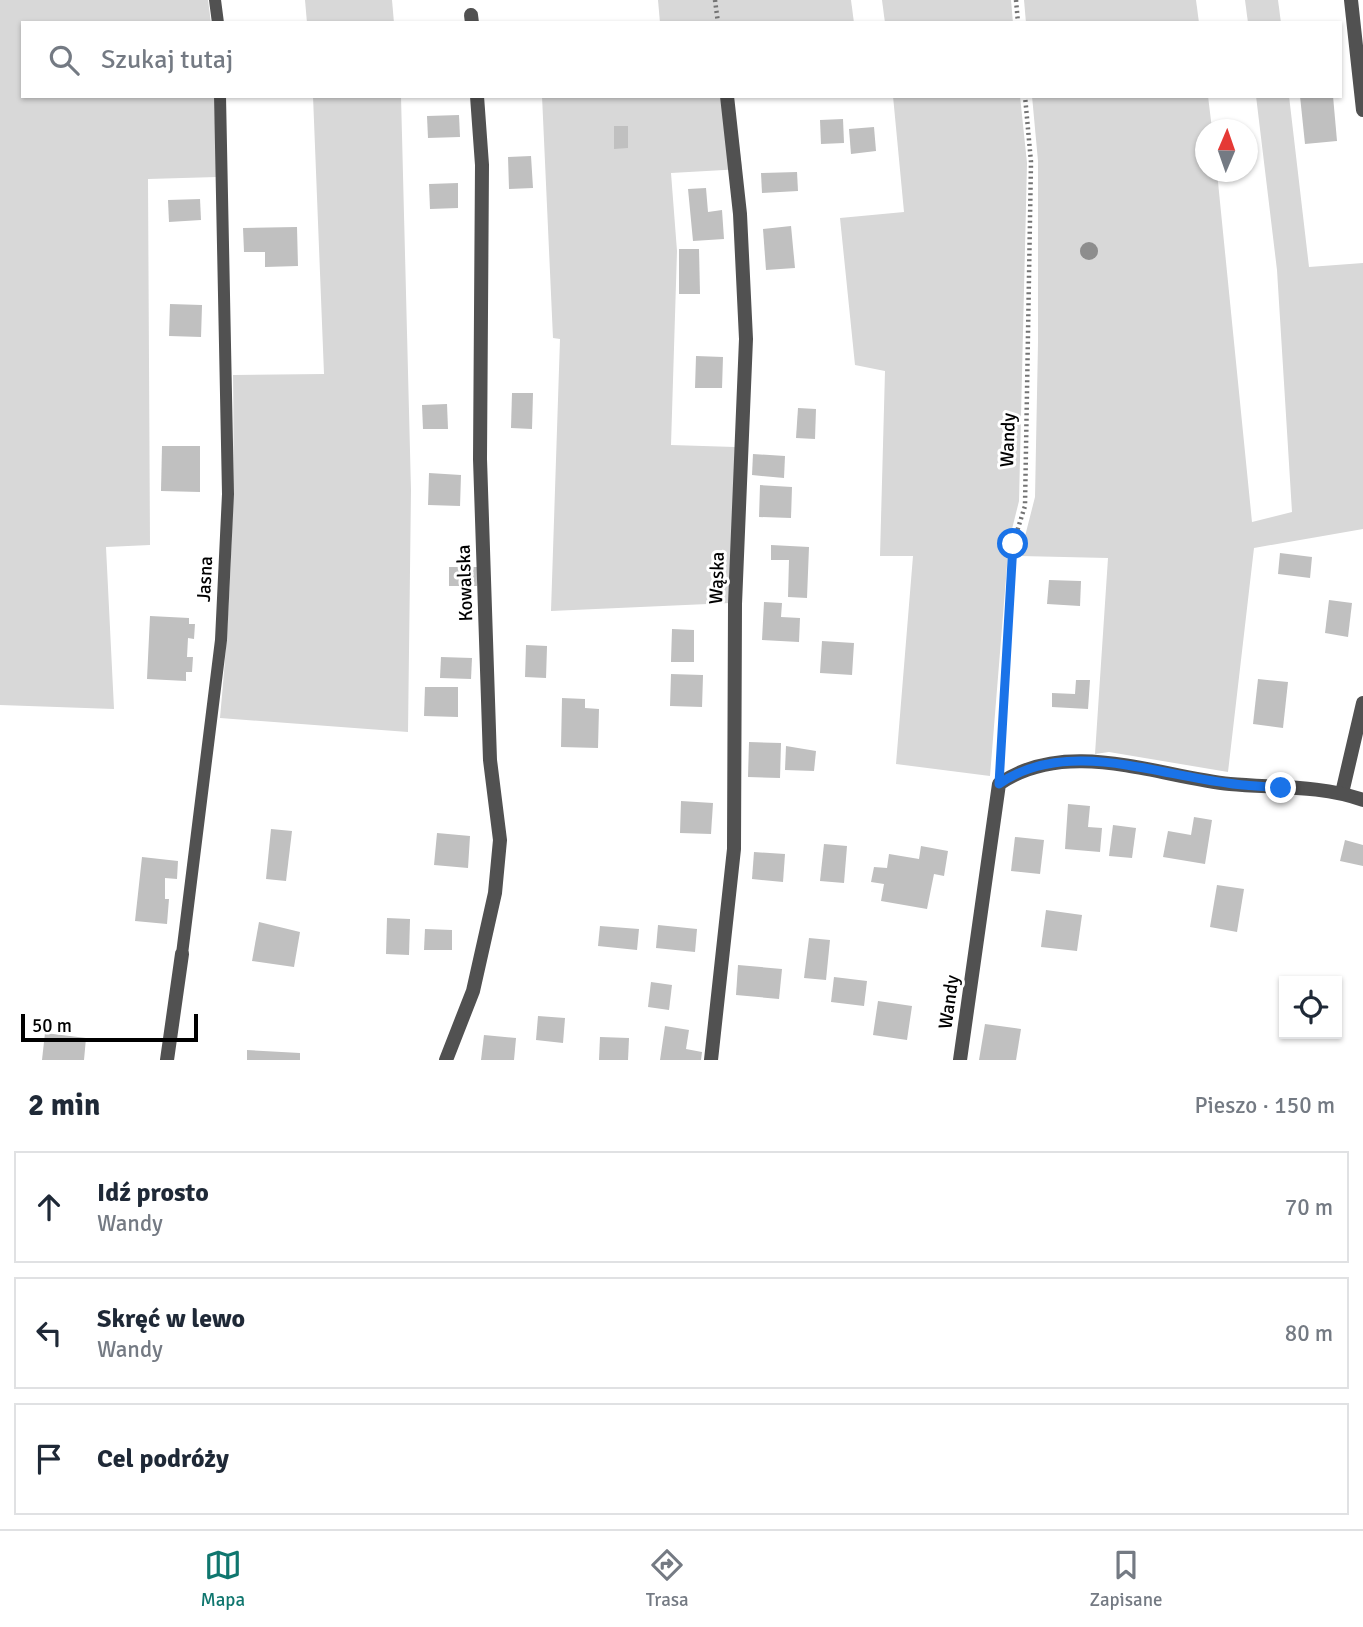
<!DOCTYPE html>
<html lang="pl">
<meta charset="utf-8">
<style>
:root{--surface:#fff;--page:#f2f2f3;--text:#1f2937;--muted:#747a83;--line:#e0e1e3;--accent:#0f766e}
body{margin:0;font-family:Signika,sans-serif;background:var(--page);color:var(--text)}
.controls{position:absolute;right:21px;bottom:21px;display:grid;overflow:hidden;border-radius:0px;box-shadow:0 2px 5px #0004}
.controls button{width:63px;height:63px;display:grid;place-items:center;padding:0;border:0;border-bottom:2px solid var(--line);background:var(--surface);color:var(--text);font:35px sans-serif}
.compass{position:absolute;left:1195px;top:119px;width:63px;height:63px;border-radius:50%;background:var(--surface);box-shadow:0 2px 5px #0004;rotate:2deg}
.scale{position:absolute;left:21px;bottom:18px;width:177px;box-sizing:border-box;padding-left:7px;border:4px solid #000;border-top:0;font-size:19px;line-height:24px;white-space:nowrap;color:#000;-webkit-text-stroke:5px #fff;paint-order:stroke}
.stop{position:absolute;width:21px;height:21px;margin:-16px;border:5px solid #1a73e8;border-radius:50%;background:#fff}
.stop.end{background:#1a73e8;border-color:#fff;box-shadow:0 2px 7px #0008}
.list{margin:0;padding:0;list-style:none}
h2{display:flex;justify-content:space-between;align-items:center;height:91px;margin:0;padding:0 28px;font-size:30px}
h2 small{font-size:23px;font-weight:400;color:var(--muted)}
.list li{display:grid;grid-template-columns:46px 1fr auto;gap:21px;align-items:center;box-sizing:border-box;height:112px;margin:0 14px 14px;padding:0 14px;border:2px solid var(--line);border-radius:0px}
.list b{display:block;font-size:26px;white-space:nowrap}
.list p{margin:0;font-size:23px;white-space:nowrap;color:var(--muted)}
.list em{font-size:23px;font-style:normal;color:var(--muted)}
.icon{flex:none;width:38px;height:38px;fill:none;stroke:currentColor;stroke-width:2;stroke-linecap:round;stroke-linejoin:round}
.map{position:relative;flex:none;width:1363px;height:1060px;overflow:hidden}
.search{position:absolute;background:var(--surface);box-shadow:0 2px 5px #0004;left:21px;right:21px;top:21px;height:77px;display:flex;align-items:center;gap:18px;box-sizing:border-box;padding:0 24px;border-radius:0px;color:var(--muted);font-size:26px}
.sheet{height:469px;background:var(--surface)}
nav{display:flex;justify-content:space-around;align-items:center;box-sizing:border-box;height:98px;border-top:2px solid var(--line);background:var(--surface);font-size:19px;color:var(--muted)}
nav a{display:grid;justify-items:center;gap:4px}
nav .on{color:var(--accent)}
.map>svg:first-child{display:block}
</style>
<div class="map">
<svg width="1363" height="1060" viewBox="0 0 1363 1060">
<rect width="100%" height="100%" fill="#fff"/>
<g fill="#d8d8d8">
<path d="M0,0H208L211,23H23V96H214L217,177L148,179L150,545L106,547L114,709L0,705Z"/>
<path d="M305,0H392L394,23H307Z"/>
<path d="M658,0H851L854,23H660Z"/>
<path d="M882,0H1011L1013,23H885Z"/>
<path d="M1024,0H1196L1199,23H1026Z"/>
<path d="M1245,0H1278L1281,23H1248Z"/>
<path d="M313,96H401L411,490L408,732L220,718C231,603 235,490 233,375L324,374Z"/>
<path d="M542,96H733L742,169L671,173L677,251L671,445L735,447L730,603L551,611L560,339L553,338Z"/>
<path d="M893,96H1020L1027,163L1019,501L1009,541L990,776L896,764L913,556H880L885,371L855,365L840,218L904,212Z"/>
<path d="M1032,96H1208L1212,129L1206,130V172H1217L1252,522L1292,512L1277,270L1256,96H1289L1309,267L1363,263V529L1254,548L1228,772L1109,752L1095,754L1108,558L1020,556L1035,497L1038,342V161Z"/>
</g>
<g fill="#c0c0c0">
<path d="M1300,96H1333L1337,141L1305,144Z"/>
<path d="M459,115L460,137L428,138L427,116Z"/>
<path d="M843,119L844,143L821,144L820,120Z"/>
<path d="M614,126H628V148L614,149Z"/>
<path d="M874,127L876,151L851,154L849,129Z"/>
<path d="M531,156L533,188L509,189L508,157Z"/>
<path d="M797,172L798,191L762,193L761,173Z"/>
<path d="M458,183V208L430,209L429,184Z"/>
<path d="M706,188L708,212L722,210L724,239L693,241L688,189Z"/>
<path d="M200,199L201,220L169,222L168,200Z"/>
<path d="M791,226L795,268L766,270L763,229Z"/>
<path d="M297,227L298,266L265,267V252H244L243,228Z"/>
<path d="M679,249H699L700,294H679Z"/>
<path d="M170,304L202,305L201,337L169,336Z"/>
<path d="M696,356L723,357L722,388H695Z"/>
<path d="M512,393H533L532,429L511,428Z"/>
<path d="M447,404L448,429H423L422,405Z"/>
<path d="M798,408L816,409L815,439L796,438Z"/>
<path d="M162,446H200V492L161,491Z"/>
<path d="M753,454L785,456L784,478L752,475Z"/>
<path d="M429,473L461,475L460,506L428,505Z"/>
<path d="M760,485L792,487L791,518L759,517Z"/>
<path d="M771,545L809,547L807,598L788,597L789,560H771Z"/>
<path d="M1280,553L1312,557L1310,578L1278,574Z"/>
<rect x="449" y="567" width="28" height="19"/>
<path d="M1049,580L1081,581L1080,606L1047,604Z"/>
<path d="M1329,600L1352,603L1348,637L1325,633Z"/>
<path d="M764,602L782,603L781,617L800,618L799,642L762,640Z"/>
<path d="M150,616L189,618V624H195L194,639L188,638L187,657H193L192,672H186V681L147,679Z"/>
<path d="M672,629L694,630V662H671Z"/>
<path d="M822,641L854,643L852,675L820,673Z"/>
<path d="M526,645L547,646L546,678L525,677Z"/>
<path d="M441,657L472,658L471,679L440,678Z"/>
<path d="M671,674L703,675L702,707L670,706Z"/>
<path d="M1258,679L1288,682L1283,728L1253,724Z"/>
<path d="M1076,680H1090L1088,709L1052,707V693L1075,694Z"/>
<path d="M425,687H458V717L424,716Z"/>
<path d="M562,698L585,699V708L599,709L598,748L561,747Z"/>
<path d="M749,742L781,743L780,778L748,777Z"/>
<path d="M786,746L816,751L814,771L785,770Z"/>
<path d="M681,801L713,803L711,834L680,833Z"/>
<path d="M1068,804L1090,806L1088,827L1102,828L1100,852L1065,849Z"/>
<path d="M1194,817L1212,820L1205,864L1163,857L1168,831L1191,835Z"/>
<path d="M1113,825L1136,828L1132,858L1109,856Z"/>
<path d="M271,829L292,831L286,881L266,879Z"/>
<path d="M437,833L470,836L468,868L434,865Z"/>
<path d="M1015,837L1044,840L1040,874L1011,871Z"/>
<path d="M1345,840L1363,845V866L1340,861Z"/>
<path d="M824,844L847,846L844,883L820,881Z"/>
<path d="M921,846L948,851L944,876L934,874L927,909L881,901L884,884L871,882L874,867L887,868L889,854L919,859Z"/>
<path d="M754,852L785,854L783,882L752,879Z"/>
<path d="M142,857L178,861L177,879L165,878V899H169L167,924L135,921Z"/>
<path d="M1217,885L1244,889L1237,932L1210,927Z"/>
<path d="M1046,910L1082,915L1077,951L1041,947Z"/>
<path d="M387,918L410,919L409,955L386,954Z"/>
<path d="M259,922L300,932L294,967L252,961Z"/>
<path d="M658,925L697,929L695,952L656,948Z"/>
<path d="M600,926L639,929L637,950L598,946Z"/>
<path d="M425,929L452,930V950H424Z"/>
<path d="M809,938L830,940L826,980L804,978Z"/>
<path d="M738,965L782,969L779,999L736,995Z"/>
<path d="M834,977L867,981L864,1006L831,1002Z"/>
<path d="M651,982L672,985L669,1010L648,1007Z"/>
<path d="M878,1001L912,1006L907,1040L873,1035Z"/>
<path d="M538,1016L565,1018L563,1043L536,1040Z"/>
<path d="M985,1024L1021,1029L1016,1060H979Z"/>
<path d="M665,1026L689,1030L686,1049L702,1052L701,1060H660Z"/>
<path d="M45,1033L86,1038L84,1060H42Z"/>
<path d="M484,1035L516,1038L514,1060H481Z"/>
<path d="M600,1037L629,1038L628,1060H599Z"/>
<path d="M247,1050L300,1053V1060H247Z"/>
</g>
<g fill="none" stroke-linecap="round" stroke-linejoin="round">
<g stroke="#737373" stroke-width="4.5" stroke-dasharray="2 3.5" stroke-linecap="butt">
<path d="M715,0L718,23"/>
<path d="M1016,0L1018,23"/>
<path d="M1000,765L1013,544L1025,506L1031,162L1025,96"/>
</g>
<g stroke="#515151" stroke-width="12">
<path d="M215,0L218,23"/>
<path d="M182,954L221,640L228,494L220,96"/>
</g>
<g stroke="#515151" stroke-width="14">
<path d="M1351,0L1363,110"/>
<path d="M471,15L472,23"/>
<path d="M1342,793L1363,703"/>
<path d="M167,1060L182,954"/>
<path d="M446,1060L473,991L495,893L500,840L490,760L480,459L482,165L477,96"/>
<path d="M711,1060L734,849L735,604L746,339L740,214L727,96"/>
<path d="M960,1060L999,784C1067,737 1156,776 1230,784C1274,788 1321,785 1363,800"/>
</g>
</g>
<circle fill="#8d8d8d" cx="1089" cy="251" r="9"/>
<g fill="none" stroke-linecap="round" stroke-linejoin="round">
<path stroke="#1a73e8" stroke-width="9" d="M1013,544L999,784C1065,738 1154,774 1227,783C1245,786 1263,786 1281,788"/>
</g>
<g text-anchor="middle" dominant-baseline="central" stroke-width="6" stroke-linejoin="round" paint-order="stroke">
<g font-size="19" fill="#000" stroke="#fff">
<text transform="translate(1008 440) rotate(-88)">Wandy</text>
<text transform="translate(717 578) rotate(-88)">Wąska</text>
<text transform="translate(205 579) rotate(-87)">Jasna</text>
<text transform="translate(465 583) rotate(-92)">Kowalska</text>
<text transform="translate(949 1002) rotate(-82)">Wandy</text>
</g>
</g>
</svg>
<div class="controls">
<button><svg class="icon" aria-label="locate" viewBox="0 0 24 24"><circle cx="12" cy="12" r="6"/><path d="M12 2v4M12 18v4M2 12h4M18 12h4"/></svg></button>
</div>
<svg class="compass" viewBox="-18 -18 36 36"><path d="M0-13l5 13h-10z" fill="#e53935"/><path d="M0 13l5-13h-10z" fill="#747a83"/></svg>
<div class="scale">50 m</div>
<div class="stop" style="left:1013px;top:544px"></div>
<div class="stop end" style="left:1281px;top:788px"></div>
<div class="search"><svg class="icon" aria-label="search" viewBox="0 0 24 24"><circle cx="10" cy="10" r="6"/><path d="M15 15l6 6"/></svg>Szukaj tutaj</div>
</div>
<section class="sheet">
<h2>2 min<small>Pieszo · 150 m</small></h2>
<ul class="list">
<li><svg class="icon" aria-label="ahead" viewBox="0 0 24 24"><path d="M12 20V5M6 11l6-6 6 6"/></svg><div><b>Idź prosto</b><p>Wandy</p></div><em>70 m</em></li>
<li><svg class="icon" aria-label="left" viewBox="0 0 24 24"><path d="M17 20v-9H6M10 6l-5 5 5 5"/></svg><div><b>Skręć w lewo</b><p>Wandy</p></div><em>80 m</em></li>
<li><svg class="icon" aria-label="arrive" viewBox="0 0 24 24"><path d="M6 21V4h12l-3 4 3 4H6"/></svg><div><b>Cel podróży</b></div></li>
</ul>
</section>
<nav>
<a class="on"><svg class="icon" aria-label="map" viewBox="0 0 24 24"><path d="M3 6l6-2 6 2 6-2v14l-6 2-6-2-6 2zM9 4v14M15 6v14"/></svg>Mapa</a>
<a><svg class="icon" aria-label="directions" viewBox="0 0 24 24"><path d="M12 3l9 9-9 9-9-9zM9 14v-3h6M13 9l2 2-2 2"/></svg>Trasa</a>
<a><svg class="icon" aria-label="saved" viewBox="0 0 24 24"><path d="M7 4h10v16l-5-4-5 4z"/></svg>Zapisane</a>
</nav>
